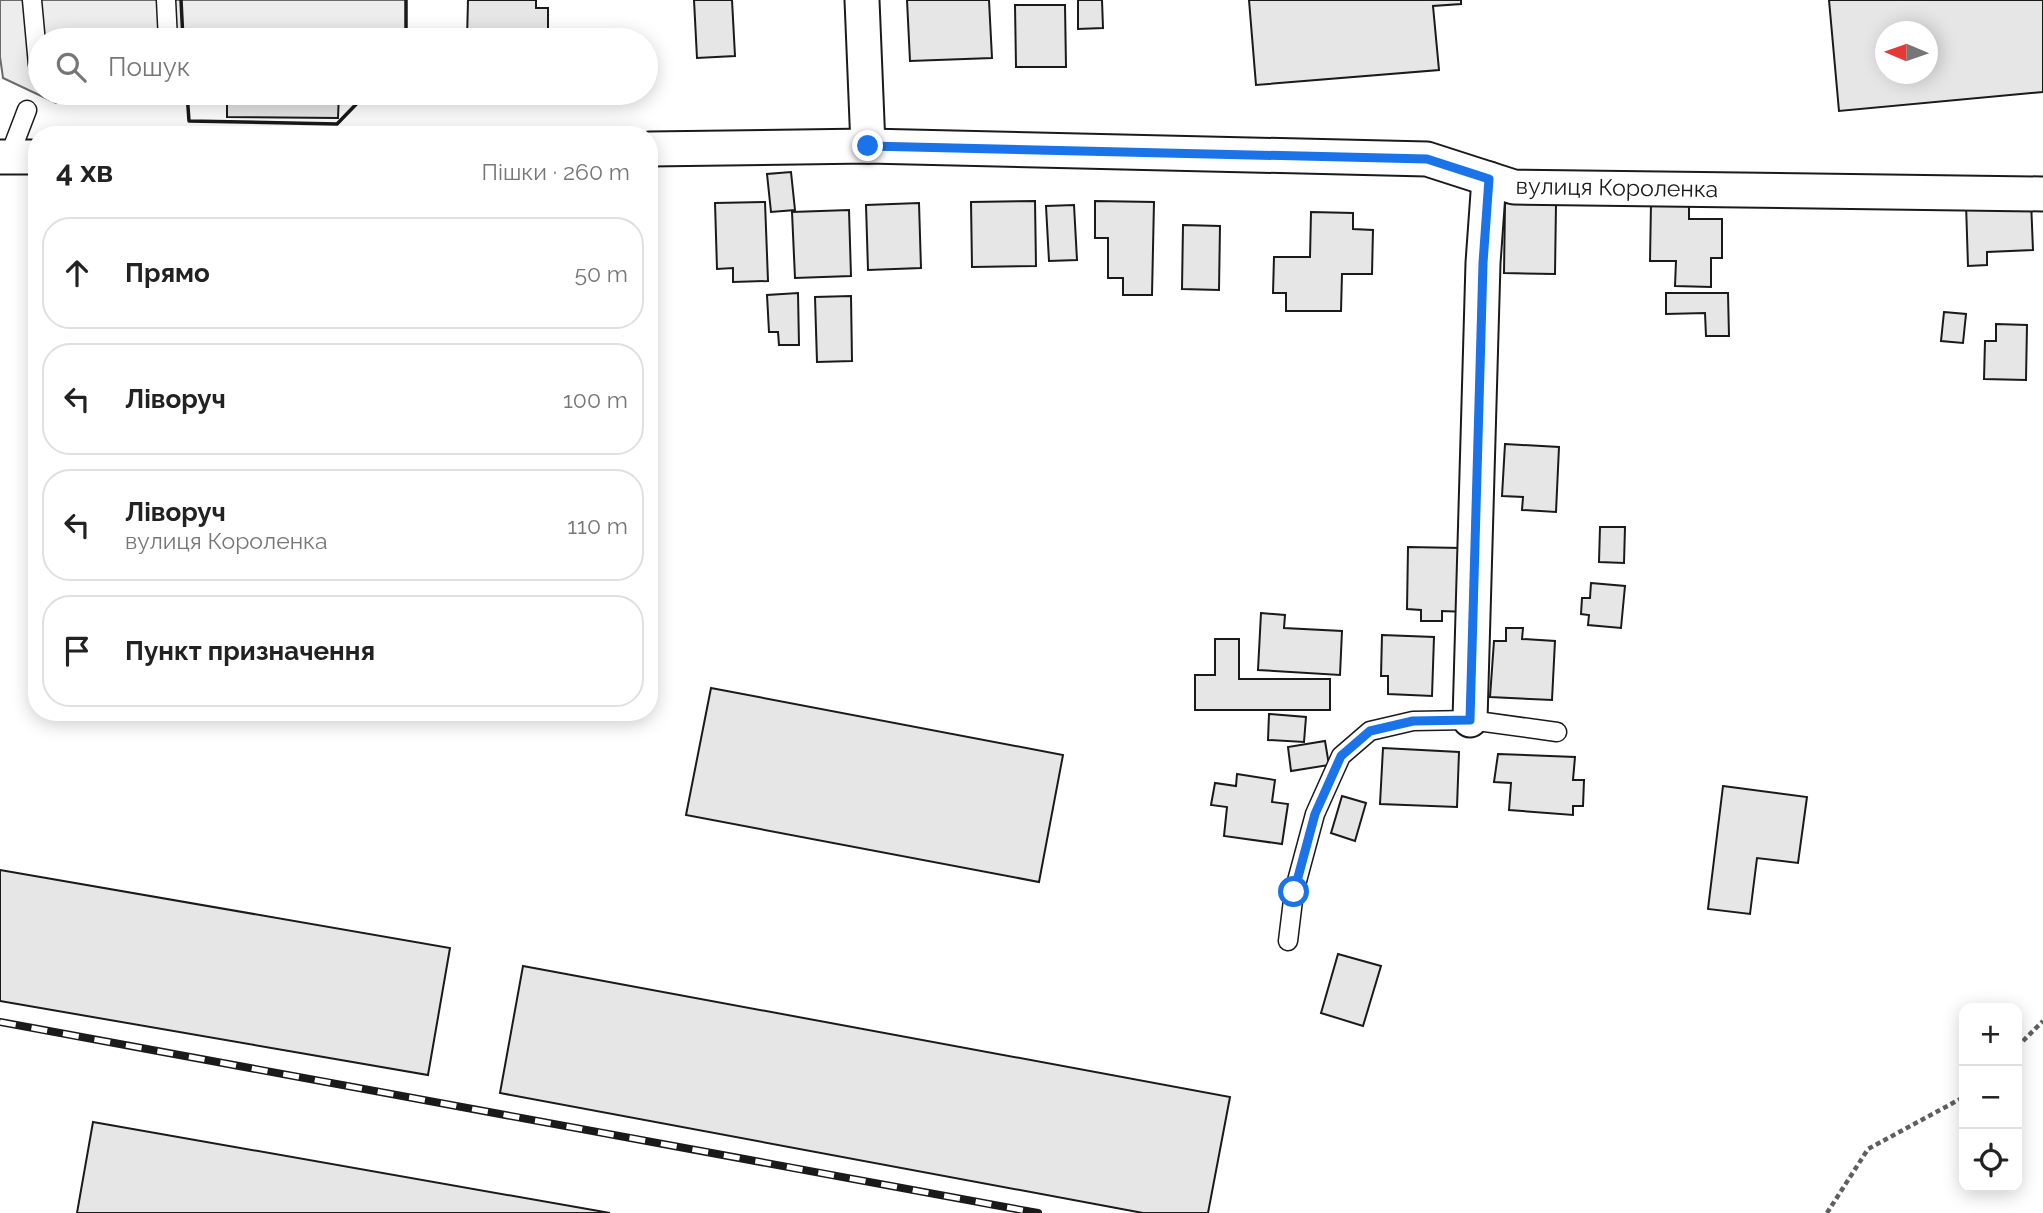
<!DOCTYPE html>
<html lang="uk">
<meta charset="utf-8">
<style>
:root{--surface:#fff;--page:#f6f6f6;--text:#222;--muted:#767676;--line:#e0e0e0}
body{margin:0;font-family:Raleway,sans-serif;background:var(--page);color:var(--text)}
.controls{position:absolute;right:21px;bottom:21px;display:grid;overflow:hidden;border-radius:14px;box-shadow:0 4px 18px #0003}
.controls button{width:63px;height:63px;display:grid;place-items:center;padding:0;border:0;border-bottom:2px solid var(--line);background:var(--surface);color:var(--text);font:35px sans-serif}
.compass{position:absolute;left:1875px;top:21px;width:63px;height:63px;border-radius:50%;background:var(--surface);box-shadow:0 4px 18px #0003;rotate:272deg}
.stop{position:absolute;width:21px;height:21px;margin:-16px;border:5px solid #1a73e8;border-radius:50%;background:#fff}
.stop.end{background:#1a73e8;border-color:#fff;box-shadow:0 2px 7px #0008}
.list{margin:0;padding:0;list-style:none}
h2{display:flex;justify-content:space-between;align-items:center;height:91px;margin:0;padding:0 28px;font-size:30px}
h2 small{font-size:23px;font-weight:400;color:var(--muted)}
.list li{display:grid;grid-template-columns:46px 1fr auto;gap:21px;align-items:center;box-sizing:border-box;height:112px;margin:0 14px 14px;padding:0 14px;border:2px solid var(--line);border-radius:28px}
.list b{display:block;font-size:26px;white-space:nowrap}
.list p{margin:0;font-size:23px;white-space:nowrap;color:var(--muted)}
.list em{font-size:23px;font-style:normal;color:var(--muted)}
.icon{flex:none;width:38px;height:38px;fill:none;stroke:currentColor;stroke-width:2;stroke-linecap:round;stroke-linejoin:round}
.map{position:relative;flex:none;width:2043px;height:1213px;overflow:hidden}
.search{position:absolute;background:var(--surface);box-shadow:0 4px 18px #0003;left:28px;top:28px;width:630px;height:77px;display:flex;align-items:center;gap:18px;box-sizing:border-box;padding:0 24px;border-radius:38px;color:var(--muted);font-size:26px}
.panel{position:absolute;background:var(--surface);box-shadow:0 4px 18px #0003;left:28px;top:126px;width:630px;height:595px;border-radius:28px}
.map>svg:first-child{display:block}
</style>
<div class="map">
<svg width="2043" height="1213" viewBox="0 0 2043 1213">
<rect width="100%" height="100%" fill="#fff"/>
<path fill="#ededed" stroke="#6a6a6a" stroke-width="2" d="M0,0H406V40H354L340,37L229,34L184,31V40H40V93H187L56,103L3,78L0,57Z"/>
<g fill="#e6e6e6" stroke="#1a1a1a" stroke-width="2" fill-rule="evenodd">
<path d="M468,0H536V8H548V40H467Z"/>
<path d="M694,0H732L735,56L697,58Z"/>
<path d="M907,0H989L992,58L910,61Z"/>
<path d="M1078,0H1102L1103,28L1078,29Z"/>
<path d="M1249,0H1461V4L1433,6L1439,70L1256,85Z"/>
<path d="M1829,0H2043V92L1839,111ZM1885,32H1927V74H1885Z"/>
<path d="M1015,5H1065L1066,67H1016Z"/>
<path d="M229,34L340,37V40H228Z"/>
<path d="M227,93H339L338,118L227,117Z"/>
<path d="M791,172L795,210L771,212L767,174Z"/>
<path d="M1035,201L1036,266L972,267L971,202Z"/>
<path d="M1095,201L1154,202L1152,295H1123V278H1108V238H1095Z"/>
<path d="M2031,201L2033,250L1987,252V265L1968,266L1966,204Z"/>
<path d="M765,202L768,281L733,282V268L717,269L715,203Z"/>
<path d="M919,203L921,268L868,270L866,205Z"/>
<path d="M1505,203L1556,204L1555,274L1504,273Z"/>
<path d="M1651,203L1689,204V219H1722V258H1711V287L1675,286L1676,261H1650Z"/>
<path d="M1074,205L1077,260L1049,261L1046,206Z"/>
<path d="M849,210L851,276L795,278L792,212Z"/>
<path d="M1311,212L1353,213V229L1373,230L1372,274H1342L1341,311H1286V293H1273L1274,257H1310Z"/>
<path d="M1183,225L1220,226L1219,290L1182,289Z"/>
<path d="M798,293L799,345H779L778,332H769L767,295Z"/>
<path d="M1666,293H1728L1729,336H1706L1705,313L1666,314Z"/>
<path d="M851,296L852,361L817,362L815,297Z"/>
<path d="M1944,312L1966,314L1963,343L1941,341Z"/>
<path d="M1996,324L2027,325L2026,380L1984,379L1985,341H1996Z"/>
<path d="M1505,444L1559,447L1556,512L1522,510L1523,497L1502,496Z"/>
<path d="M1600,527H1625L1624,563L1599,562Z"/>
<path d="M1408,547L1462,548L1467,612L1442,611V621H1421V610L1407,609Z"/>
<path d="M1591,583L1625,586L1621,628L1588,625L1589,615L1581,614L1582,598H1590Z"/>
<path d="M1261,613L1285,615L1284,628L1342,631L1340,675L1258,670Z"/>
<path d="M1506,628H1523L1522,639L1555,641L1552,700L1490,697L1494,641H1506Z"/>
<path d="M1382,635L1434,637L1432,696L1388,694V676H1381Z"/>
<path d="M1215,639H1239V679H1330V710H1195V675H1215Z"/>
<path d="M711,688L1063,755L1039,882L686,815Z"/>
<path d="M1269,714L1306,717L1304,742L1268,740Z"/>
<path d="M1325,741L1329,765L1291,771L1288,747Z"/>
<path d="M1383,748L1459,752L1457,807L1380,804Z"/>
<path d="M1498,754L1575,757L1573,780H1584L1583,806H1573V815L1509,810L1511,783L1494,782Z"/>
<path d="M1237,774L1275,780L1272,802L1288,804L1282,844L1224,836L1227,807L1211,805L1215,783L1236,786Z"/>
<path d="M1723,786L1807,797L1798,863L1757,858L1750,914L1708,909Z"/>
<path d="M1342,796L1366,803L1355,841L1331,833Z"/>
<path d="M0,870L450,948L428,1075L0,1001Z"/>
<path d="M1338,954L1381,966L1363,1026L1321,1013Z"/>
<path d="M523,966L1230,1097L1208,1213H1143L500,1093Z"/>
<path d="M93,1122L610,1213H77Z"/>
</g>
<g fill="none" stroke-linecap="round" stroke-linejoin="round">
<g stroke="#1a1a1a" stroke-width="21">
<g id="service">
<path d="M32,0L38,65H40"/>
<path d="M166,0L168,40"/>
<path d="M9,157L27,110"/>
<path d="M1288,941L1294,892L1315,814L1341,756L1370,731L1413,721L1470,720L1557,732"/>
</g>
</g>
<g stroke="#1a1a1a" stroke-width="37">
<g id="minor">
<path d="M862,0L868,146"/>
<path d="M649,149L868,146L1427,159L1514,187L2043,194"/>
<path d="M0,157H37"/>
<path d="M1470,720L1483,263L1489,179"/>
</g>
</g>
<g stroke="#5f5f5f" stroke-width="4.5" stroke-dasharray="5 3.5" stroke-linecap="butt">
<path d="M2017,1047L2043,1021"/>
<path d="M1827,1213L1868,1149L1964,1097"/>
</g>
<use href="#service" stroke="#fff" stroke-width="18"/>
<use href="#minor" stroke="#fff" stroke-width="33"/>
<g stroke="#1a1a1a" stroke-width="8">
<path id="rail" d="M0,1022L1038,1213"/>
</g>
<use href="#rail" stroke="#fff" stroke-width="5" stroke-dasharray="16" stroke-linecap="butt"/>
<g stroke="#1a1a1a" stroke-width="3.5">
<path d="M181,0L183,40"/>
<path d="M406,40V0"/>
<path d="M187,93L189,121L337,124L367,93"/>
</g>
</g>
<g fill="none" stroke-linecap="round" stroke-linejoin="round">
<path stroke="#1a73e8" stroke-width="9" d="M868,146L1427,159L1489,179L1483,263L1470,720L1413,721L1370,731L1341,756L1315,814L1294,892"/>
</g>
<g text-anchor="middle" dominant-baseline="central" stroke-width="5" stroke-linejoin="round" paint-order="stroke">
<g font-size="23" fill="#1a1a1a" stroke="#fff">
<text transform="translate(1617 187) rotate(1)">вулиця Короленка</text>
</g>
</g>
</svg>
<div class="controls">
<button>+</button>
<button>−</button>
<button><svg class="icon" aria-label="locate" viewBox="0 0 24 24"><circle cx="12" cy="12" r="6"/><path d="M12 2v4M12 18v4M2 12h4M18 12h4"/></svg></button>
</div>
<svg class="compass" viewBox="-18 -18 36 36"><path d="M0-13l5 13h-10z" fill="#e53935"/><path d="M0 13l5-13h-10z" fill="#767676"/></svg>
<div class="stop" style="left:1294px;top:892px"></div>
<div class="stop end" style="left:868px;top:146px"></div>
<div class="search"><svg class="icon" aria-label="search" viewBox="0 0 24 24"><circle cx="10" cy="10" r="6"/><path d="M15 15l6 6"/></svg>Пошук</div>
<section class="panel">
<h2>4 хв<small>Пішки · 260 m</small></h2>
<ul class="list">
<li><svg class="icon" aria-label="ahead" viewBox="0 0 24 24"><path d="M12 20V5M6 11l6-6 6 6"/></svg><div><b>Прямо</b></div><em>50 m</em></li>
<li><svg class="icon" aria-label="left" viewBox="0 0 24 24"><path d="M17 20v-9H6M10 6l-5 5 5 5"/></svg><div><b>Ліворуч</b></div><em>100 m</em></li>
<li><svg class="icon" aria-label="left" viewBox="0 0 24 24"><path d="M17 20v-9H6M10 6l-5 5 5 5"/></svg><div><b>Ліворуч</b><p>вулиця Короленка</p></div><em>110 m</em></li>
<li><svg class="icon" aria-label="arrive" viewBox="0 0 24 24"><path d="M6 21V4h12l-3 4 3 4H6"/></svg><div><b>Пункт призначення</b></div></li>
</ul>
</section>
</div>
